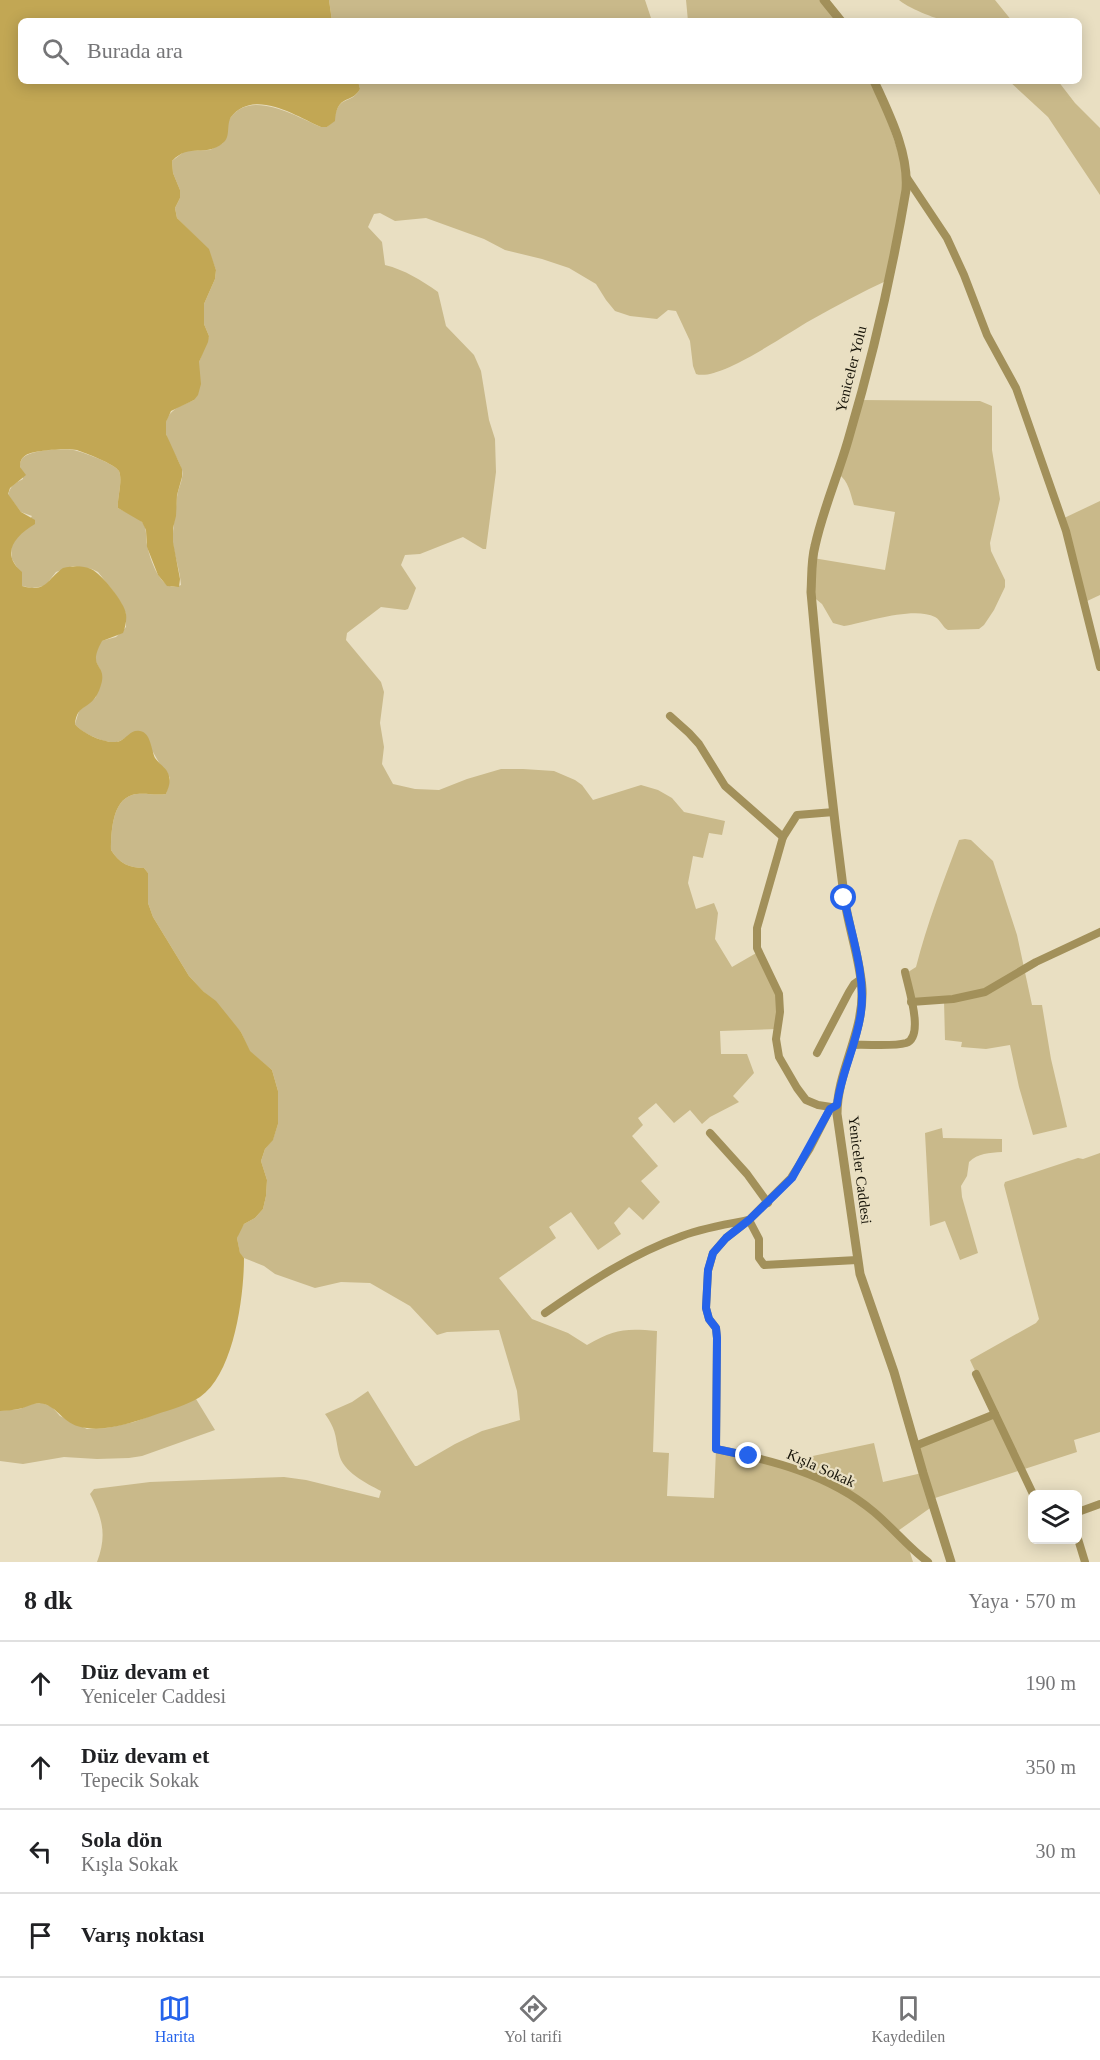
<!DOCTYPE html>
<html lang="tr">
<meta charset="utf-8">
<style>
:root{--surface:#fff;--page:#f2f2f2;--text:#202124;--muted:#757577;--line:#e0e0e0;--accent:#2563eb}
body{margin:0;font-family:Georgia,serif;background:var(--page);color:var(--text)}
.controls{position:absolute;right:18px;bottom:18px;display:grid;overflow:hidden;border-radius:9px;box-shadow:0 3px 15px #0003}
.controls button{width:54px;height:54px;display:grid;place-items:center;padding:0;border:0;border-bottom:2px solid var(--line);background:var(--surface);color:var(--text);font:30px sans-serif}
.stop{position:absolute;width:18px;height:18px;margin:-14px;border:4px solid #2563eb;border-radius:50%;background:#fff}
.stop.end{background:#2563eb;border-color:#fff;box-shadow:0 2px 6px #0008}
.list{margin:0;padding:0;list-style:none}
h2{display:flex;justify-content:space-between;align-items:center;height:78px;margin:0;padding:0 24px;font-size:26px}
h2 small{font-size:20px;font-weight:400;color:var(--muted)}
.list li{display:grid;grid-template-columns:39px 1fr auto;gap:18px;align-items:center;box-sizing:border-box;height:84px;padding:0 24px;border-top:2px solid var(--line)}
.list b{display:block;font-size:22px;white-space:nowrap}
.list p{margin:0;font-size:20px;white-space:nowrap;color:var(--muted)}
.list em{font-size:20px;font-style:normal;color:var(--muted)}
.icon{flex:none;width:33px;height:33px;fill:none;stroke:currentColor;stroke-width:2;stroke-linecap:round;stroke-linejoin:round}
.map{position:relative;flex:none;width:1100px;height:1562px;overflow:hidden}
.search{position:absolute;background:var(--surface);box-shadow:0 3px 15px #0003;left:18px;right:18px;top:18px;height:66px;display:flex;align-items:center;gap:15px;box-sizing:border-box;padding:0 21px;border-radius:9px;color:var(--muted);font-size:22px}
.sheet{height:414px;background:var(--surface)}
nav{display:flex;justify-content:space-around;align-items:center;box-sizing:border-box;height:84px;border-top:2px solid var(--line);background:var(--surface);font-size:16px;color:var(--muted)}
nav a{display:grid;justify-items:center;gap:3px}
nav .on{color:var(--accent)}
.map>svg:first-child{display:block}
</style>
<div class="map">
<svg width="1100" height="1562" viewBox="0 0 1100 1562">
<rect width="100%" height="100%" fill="#e9dfc2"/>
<g fill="#c9b98a">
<path d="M329,0H645L652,21H332Z"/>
<path d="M686,0H824L841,21H688Z"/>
<path d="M899,0H995L1012,21C994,21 963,24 946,21C936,19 906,7 899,0Z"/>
<path d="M358,81H874L907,178L888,280C862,292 836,306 811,320C789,332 719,382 696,374L693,366L690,341L676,311L668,310L657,319L630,316L615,311L606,300L596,284L569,268L542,259L505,250L484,239L426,218L395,221L380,213L374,214L368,227L382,242L385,265C405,270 421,280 438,292L446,326L474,355L481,371L489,420L495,439L496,472L486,549H483L463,537L420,554L405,555L401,565L416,588L408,609L405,610L381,607L347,633L346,640L381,682L384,692L380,723L384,747L382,764L393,784L415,789L439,790L467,779L501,769H523L554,771L575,780L582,785L593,800L641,785L658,790L672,798L684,812L725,821L722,835L709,833L703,858L693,856L688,883L696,909L714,903L718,913L715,939L732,967L758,952L778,989L777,1029L720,1031L721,1054H747L754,1073L733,1096L739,1102L710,1117L702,1124L690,1110L674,1123L656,1103L638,1118L643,1125L632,1136L658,1166L641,1181L660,1202L643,1220L629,1207L614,1223L621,1234L598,1250L571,1212L549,1227L556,1238L499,1278L532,1319L568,1333L587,1345C615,1329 625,1328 657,1331L653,1452L669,1453L667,1496L714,1498L716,1449L803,1472L808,1457L874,1443L883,1482L922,1473L915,1446L995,1414L970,1360L1036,1323L1039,1319L1004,1185L1005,1182L1078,1158L1083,1159L1100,1153V1432L1074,1440L1077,1452L932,1499L933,1506L895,1533L908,1546L913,1562H97C107,1536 103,1519 90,1494L94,1489L150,1482L284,1477L306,1480L379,1498L381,1491C366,1483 343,1472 339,1454C335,1436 337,1431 325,1414L352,1402L368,1391L409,1457L415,1466H417L455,1444L482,1431L520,1420L517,1391L499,1330L447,1332L437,1335L410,1306L370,1283L341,1282L315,1288L275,1274L264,1266L244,1258L240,1254L237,1238L238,1233L244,1224L255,1218L263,1209L266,1196L267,1180L261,1161L265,1149L273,1139L278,1124V1091L272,1070L249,1051L241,1032L189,976L153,917L148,903V873L144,868C129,868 119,863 111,850C111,833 112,801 132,795C143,792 155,796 166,794L170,778L167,772L161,766L153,752L125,738C121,741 116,743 111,742C100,741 80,732 75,724L79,711L96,697L100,669C92,659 96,650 101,641L116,637L126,627V614L121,603L113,591L98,572L92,569L73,566L56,572L45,586L32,588L22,586V576L12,559L11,546L32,516L21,512L8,495C11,485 15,483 23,479C22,473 18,466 21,461C25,449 62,449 73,450C81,451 115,464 119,471C123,481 117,498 118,508C125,512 137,516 142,522C148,528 145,538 147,545C150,559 161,595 181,585C180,571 175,557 173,544C172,528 176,512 177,497C178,488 184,479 182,470C177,454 162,439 166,422C169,409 183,405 194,400L199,373V362L209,336L204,324V304L215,279L216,270L208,249L177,218L175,208L180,198V190L173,173L172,161L185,151L210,150L223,143C226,136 226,126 229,120C249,87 297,117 321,127H327L334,121C338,93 351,106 360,89Z"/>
<path d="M1009,81H1058L1075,103L1100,128V195L1048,117Z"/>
<path d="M860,400L980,401L992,406V450L1000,499L990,543L991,551L1005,580V587L994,610L984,625L979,629L948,630C942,627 941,620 935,617C914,606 867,622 844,626L833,623L822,604L811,595L813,558L885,570L895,512L854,505C850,493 849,481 838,474Z"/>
<path d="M1100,501V595L1085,602L1062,519Z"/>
<path d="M965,839L971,840L993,861L1017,935L1032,1005H1042L1051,1059L1067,1127L1033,1135L1019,1087L1010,1045L986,1049L961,1047L962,1042L945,1040L944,1000L911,1002L905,974L916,967C927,924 943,882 959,840Z"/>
<path d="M942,1128L943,1138L1002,1139V1152C989,1153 978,1153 969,1162L967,1176L961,1186L962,1197L978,1253L960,1260L945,1221L930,1226L925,1133Z"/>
<path d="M196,1399L215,1430L142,1456L129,1458L97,1459L64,1457L23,1464L0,1461V1411L20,1409L31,1404L42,1403L52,1407L60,1416L87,1429L107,1428L134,1422Z"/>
</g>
<path fill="#c2a754" d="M0,0H329L332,21H21V81H358L360,89C351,105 337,93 335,121L327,127H321C296,116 254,88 231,117C226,125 231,137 223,143C205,158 190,142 172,161L173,173L180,190V198L175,208L177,218L209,249L216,270L215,279L204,304V324L209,336L208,342L199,362L201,384L198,395L194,400L171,411L166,422V434L182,469V477L177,495L176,516L173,528V542L180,579L179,587L167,586L158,575L147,547L146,530L142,522L118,508C117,498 123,481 119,471C115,464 85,453 77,450C68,448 34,450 26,455C21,458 20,462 20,467L26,475L10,488L8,494L21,512L35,520V524C15,536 0,553 22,572V586C47,593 46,580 63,568C72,566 82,565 91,569C101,573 125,603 126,614C127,620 125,628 123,633L102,641C87,668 105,663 102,681C101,686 98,695 94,699C85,710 77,706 75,724C81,733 109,746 120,741C127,738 131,729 140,731C151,733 151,749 155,758C159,764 168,769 169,776C171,782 168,789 166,794C155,796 143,792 132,795C112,801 111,833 111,850C119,863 129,868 144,868L148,873V903L153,917L189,976L204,992L216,1001L241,1032L250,1051L272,1070L278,1091V1124L273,1140L265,1149L261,1161L267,1180L266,1196L263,1209L255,1218L244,1224L237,1238L240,1253L244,1258C244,1296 234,1374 200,1397C186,1406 165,1411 149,1417C130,1423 107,1431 87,1428C63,1426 61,1409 44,1404C35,1401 27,1408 18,1409C12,1410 6,1411 0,1411Z"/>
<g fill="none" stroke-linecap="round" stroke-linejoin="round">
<g stroke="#a2905a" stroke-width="8">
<path d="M907,178L947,238L964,275L987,335L1016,388L1066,531L1100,667"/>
<path d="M670,716L689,733L699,744L725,786L783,837L797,815L834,812"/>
<path d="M783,837L757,928V948L779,994L780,1012L776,1039L779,1057L797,1088L806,1100L818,1105L831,1107"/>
<path d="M911,1002L953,999L985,992L1036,962L1100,932"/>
<path d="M853,1045C868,1044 892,1047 906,1043C925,1037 908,987 905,972"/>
<path d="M817,1053L849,992L854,984L861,979"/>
<path d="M837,1105L830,1109L810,1148L791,1178L749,1220L726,1238L713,1253L708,1271L706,1308L709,1319L716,1328L717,1338L716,1449C771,1460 829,1474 874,1512C893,1528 908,1547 928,1562"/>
<path d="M710,1133L747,1174L768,1203"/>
<path d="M545,1313C588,1283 632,1254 682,1236C703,1228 727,1224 749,1220L759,1239V1258L764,1265L857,1260"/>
<path d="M976,1374L995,1414"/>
<path d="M915,1446L995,1414L1033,1494"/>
<path d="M1078,1512L1100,1504"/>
<path d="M1078,1539L1085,1562"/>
</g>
<g stroke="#a2905a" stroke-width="9">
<path d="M824,0L841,21"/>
<path d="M874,81C889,114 909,153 906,190C892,273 873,356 849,437C839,473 823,509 815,546C811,561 812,577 811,592C820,693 831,795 844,895C848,927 860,958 862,989C864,1033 837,1071 837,1114L860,1274L894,1372L923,1473L951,1562"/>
</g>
</g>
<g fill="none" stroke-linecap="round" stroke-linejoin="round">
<path stroke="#2563eb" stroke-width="8" d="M749,1456L716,1449L717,1338L716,1328L709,1319L706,1308L708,1270L713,1253L726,1238L749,1220L792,1178L830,1109L837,1105C841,1073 857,1044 861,1012C866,976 851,933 844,898"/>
</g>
<g text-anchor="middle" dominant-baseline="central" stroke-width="4.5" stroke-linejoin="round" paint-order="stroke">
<g font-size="15" fill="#161308" stroke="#e9dfc2">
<text transform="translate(851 369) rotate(-76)">Yeniceler Yolu</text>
<text transform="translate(860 1170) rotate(83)">Yeniceler Caddesi</text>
<text transform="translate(821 1468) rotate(24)">Kışla Sokak</text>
</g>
</g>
</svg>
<div class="controls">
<button><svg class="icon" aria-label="layers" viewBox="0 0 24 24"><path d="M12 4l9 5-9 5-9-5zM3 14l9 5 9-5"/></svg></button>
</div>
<div class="stop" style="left:844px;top:898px"></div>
<div class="stop end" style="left:749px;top:1456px"></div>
<div class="search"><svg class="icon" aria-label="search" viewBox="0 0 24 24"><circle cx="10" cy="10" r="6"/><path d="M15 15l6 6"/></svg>Burada ara</div>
</div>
<section class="sheet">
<h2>8 dk<small>Yaya · 570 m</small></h2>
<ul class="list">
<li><svg class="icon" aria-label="ahead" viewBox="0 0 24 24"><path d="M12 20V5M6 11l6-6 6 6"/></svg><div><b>Düz devam et</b><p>Yeniceler Caddesi</p></div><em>190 m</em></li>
<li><svg class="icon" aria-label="ahead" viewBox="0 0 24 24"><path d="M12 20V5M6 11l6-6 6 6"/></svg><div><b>Düz devam et</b><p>Tepecik Sokak</p></div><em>350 m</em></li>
<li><svg class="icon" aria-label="left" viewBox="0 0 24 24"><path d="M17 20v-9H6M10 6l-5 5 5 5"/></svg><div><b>Sola dön</b><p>Kışla Sokak</p></div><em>30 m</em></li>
<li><svg class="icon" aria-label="arrive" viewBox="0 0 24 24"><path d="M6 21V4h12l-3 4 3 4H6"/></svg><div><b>Varış noktası</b></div></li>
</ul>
</section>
<nav>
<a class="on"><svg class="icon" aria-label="map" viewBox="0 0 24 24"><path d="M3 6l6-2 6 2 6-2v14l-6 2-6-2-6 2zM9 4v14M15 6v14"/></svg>Harita</a>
<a><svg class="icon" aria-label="directions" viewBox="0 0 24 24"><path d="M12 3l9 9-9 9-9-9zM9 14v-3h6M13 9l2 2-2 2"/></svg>Yol tarifi</a>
<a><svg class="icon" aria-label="saved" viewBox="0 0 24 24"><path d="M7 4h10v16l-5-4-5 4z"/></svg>Kaydedilen</a>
</nav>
